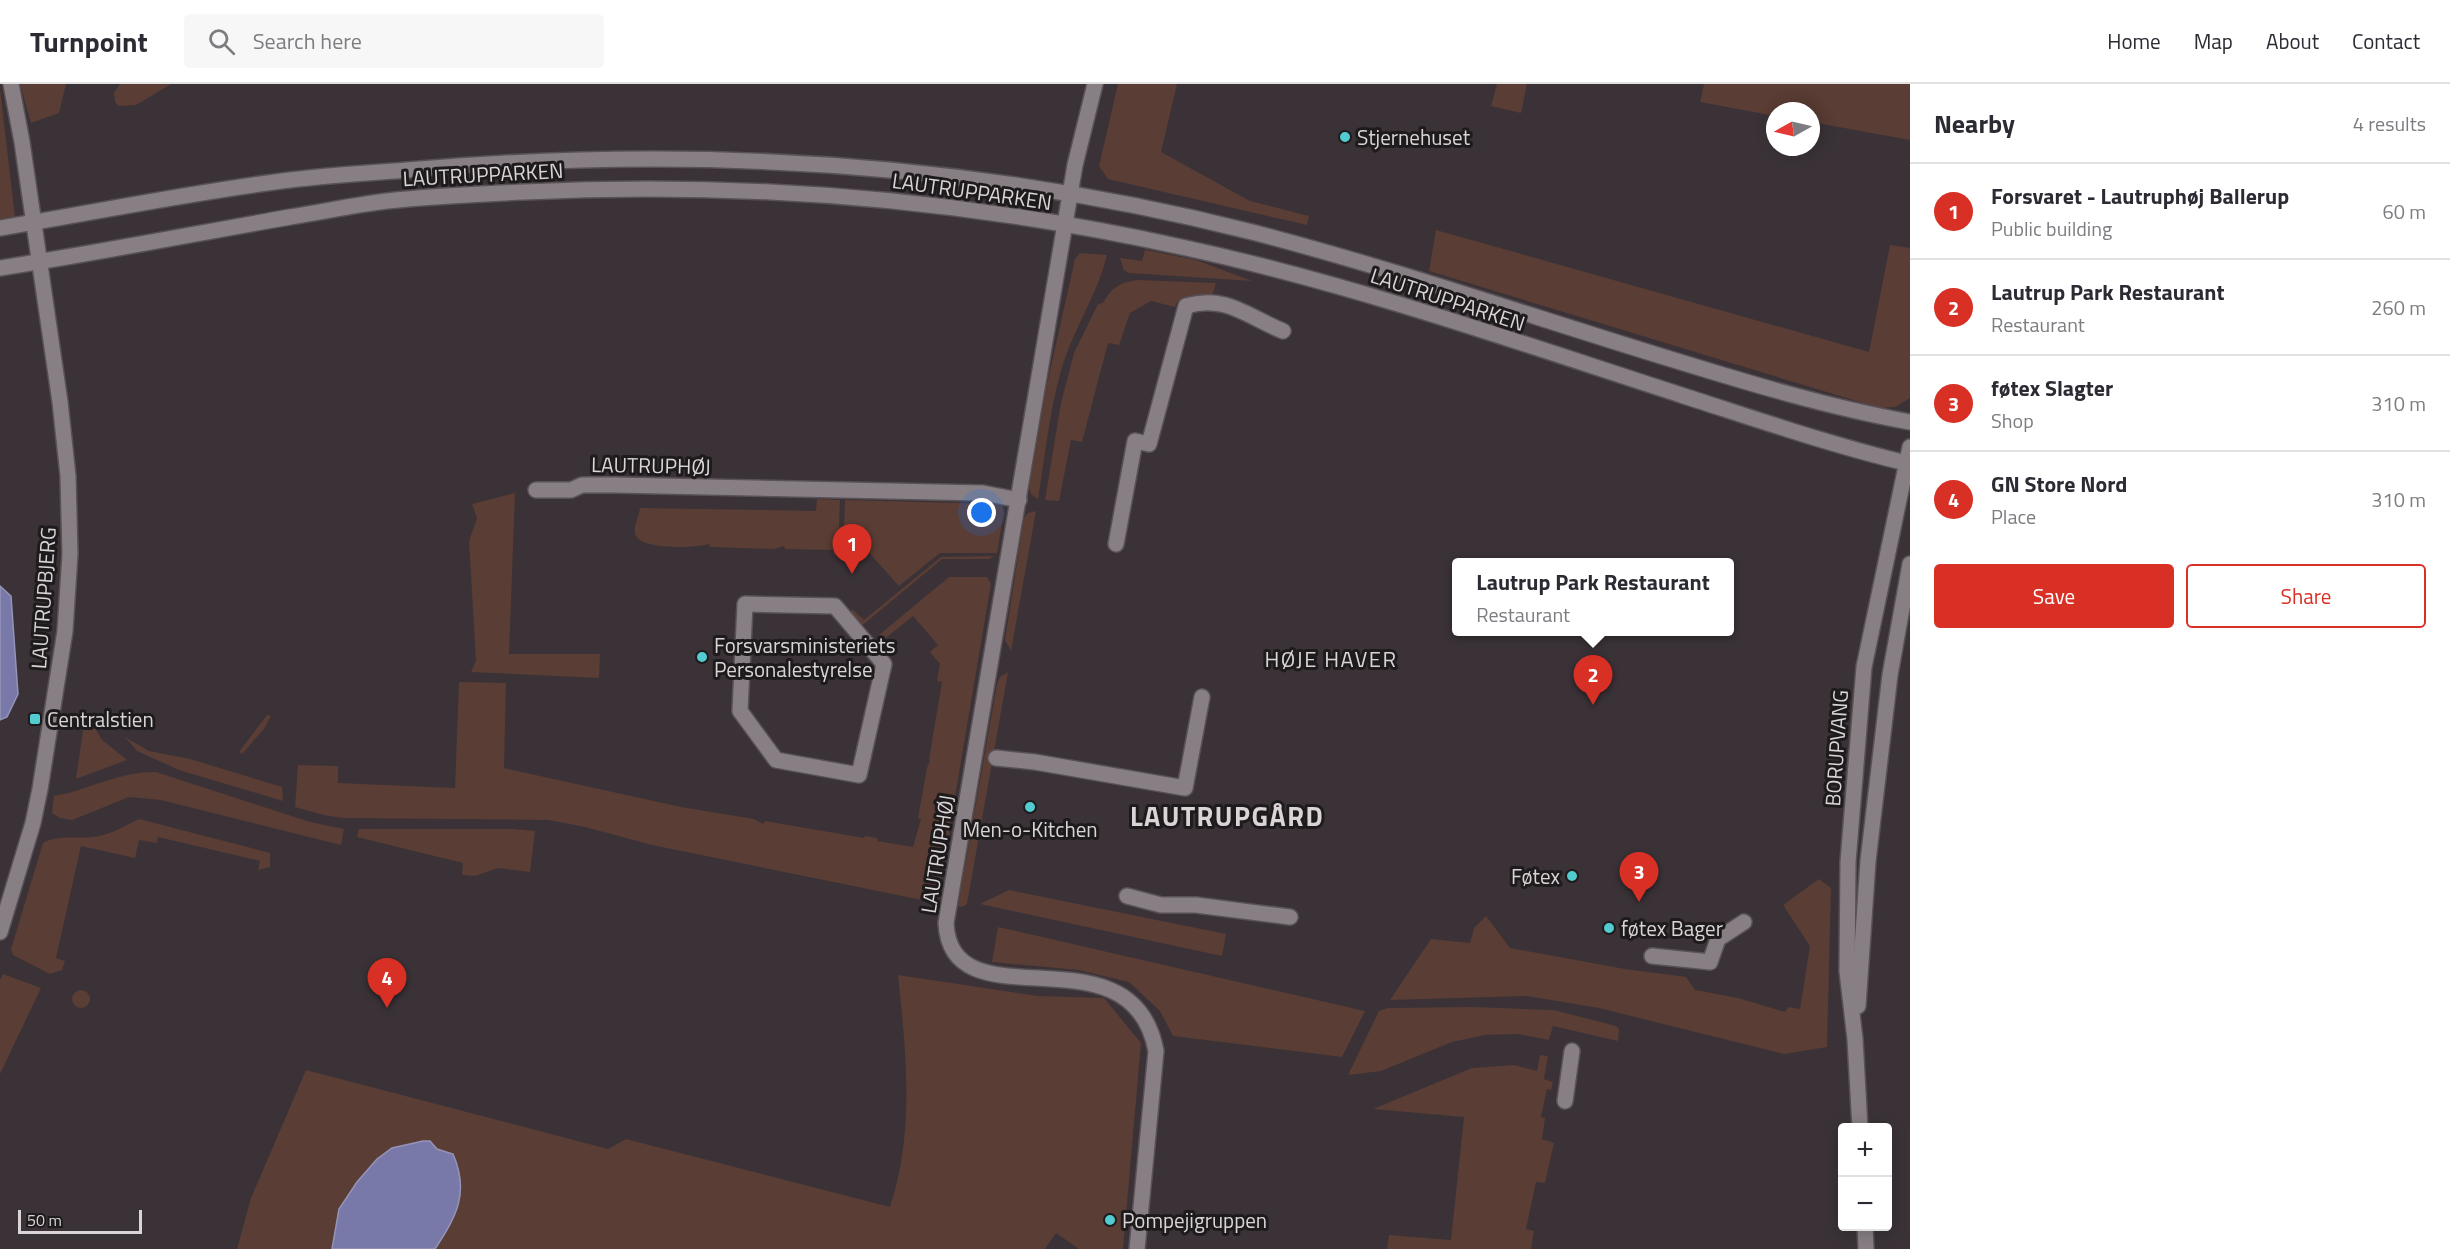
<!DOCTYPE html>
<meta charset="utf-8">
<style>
:root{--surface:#fff;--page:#f7f7f7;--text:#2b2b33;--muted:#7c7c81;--line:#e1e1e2;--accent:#d93025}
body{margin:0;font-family:"Titillium Web",sans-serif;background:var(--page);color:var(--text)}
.controls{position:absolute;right:18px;bottom:18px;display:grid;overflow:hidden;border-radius:6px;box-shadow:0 3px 15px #0003}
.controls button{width:54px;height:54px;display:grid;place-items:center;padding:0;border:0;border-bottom:2px solid var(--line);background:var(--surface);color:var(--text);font:30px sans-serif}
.compass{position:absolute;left:1766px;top:18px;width:54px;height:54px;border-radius:50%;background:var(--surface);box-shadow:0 3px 15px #0003;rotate:262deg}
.scale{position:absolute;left:18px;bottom:15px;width:124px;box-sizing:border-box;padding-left:6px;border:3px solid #dad4d7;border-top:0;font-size:16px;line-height:21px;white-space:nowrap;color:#dad4d7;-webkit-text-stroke:4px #1e1b1d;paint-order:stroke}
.you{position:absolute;left:982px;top:429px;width:21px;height:21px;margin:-15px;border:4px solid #fff;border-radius:50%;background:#1a73e8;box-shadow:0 0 0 9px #1a73e833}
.badge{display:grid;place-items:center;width:39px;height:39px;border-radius:50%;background:var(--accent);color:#fff;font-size:20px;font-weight:700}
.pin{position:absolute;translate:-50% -50px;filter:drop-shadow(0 2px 3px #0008)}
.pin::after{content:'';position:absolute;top:32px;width:21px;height:18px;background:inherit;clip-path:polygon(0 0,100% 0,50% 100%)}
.popup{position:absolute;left:1452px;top:474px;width:282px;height:78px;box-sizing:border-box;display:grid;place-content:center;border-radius:6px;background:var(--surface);filter:drop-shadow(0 2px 4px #0005);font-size:20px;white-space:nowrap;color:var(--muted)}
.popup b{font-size:22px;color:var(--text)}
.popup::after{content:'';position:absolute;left:50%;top:100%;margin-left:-12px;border:12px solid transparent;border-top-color:var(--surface)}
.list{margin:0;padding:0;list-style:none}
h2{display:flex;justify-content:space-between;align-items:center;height:78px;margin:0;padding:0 24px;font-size:26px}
h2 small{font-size:20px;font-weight:400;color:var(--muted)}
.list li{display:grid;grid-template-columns:39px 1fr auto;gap:18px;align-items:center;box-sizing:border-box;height:96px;padding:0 24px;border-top:2px solid var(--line)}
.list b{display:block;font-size:22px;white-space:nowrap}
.list p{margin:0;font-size:20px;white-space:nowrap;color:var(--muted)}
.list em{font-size:20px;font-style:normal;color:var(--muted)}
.actions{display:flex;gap:12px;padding:18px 24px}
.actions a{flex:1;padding:14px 0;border:2px solid var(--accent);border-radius:6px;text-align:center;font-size:21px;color:var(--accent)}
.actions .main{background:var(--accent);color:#fff}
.icon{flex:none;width:33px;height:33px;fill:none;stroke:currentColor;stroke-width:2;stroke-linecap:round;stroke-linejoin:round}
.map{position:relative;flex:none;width:1910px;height:1165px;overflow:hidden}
header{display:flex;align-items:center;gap:36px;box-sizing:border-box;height:84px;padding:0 30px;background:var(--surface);border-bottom:2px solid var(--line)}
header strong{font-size:28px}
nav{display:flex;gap:33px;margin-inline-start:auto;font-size:21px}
.search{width:420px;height:54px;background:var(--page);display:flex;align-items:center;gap:15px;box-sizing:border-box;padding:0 21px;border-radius:6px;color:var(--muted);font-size:22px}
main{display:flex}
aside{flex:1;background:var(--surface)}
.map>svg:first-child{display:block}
</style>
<header>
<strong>Turnpoint</strong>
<div class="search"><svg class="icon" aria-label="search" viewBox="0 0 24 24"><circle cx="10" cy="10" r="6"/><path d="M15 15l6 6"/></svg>Search here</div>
<nav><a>Home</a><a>Map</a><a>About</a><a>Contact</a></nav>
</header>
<main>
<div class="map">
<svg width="1910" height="1165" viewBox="0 0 1910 1165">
<rect width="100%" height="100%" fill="#3a3237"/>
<g fill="#5a3d34">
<path d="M20,0H66L59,29L31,39Z"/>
<path d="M120,0H171L136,21L119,22L115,18L114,9Z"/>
<path d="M1118,0H1177L1161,68L1250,117L1309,132L1307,141L1108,95L1099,82Z"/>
<path d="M1497,0H1527L1521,29L1491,22Z"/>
<path d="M1704,0H1910V56L1811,38V27H1775V32L1700,18Z"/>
<path d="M0,5L15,133L0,135Z"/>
<path d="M1436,146L1869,268L1890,161L1910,164V314L1895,323L1879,324L1429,187Z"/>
<path d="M1145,166L1196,176L1252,197L1129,189L1124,186L1120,174L1142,177Z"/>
<path d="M1080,169L1107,171C1097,212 1072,247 1061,287C1049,329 1045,373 1038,415L1031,410L1029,404L1047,300L1075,175Z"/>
<path d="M1137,196L1216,199L1212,212L1177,218L1175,223L1151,217L1130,229L1119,261L1108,259L1082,358L1071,356L1059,417L1045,416L1061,319L1074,269L1098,220L1103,219C1112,203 1119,199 1137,196Z"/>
<path d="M515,409L509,570H600L599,594L471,588L476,577L469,457L477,434L472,420Z"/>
<path d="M817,415L840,416L839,443L862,466L856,479L850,471H834L833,466L785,465L784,462L774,465L710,463L709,460C695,464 644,466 636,452C632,444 639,433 640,424L816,427Z"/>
<path d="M845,416L998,420L1002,422L1004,428L997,469H940L899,502L844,441Z"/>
<path d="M1036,427L1011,567L1005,556L1024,434L1028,429Z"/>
<path d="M995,472L988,475H942L864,540L861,541L850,529L852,525L864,536L941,473Z"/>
<path d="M949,493H987L991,500L937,819L652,761L585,743L548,736L346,734L328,732L295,723L298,681L338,682V699L455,704L459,598L506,599L504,684L681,723L754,735L763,740L765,737L864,754L865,752L877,754V757L913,763L921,735L918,734L927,684L930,676L929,675L942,598L937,597L940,580L930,568L938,561L913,532L883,556L879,551Z"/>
<path d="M1008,588L967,820L962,823L958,822L997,600L1000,593Z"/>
<path d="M86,626L101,655L127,676L76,695Z"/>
<path d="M267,631L271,632L264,645L242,670L239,668Z"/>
<path d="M125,653L149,667L190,675L282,703L283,717L179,686L137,667Z"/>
<path d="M156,688L310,738L344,745L341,761L161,716L129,713L72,736L60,734L52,729L54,712C90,706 119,687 156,688Z"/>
<path d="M139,735L270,769V783L258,786L260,777L158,753L157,759L139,756L135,774L81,762L56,874L65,877L62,886L50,890L13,871L11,865L43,759C59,750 81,756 99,752C113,749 127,741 139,735Z"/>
<path d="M359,745H514L535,747L530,788L498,784L475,792L462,791L463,779L357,753Z"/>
<path d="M1819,795L1831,804L1827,963L1784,970L1599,924L1527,912L1390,916L1431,855L1470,859L1474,844L1486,832L1510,864L1625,885L1686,893L1695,906L1738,914L1785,928L1788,923L1800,925L1810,862L1783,821Z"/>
<path d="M1009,806L1226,850L1222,872L980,820Z"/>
<path d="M998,843L1365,927L1342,973L1173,952L1160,927L1129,898L1079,886L992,878Z"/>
<path d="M3,890L41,904L0,990V896Z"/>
<path d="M898,891L1038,912L1104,914L1141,959L1123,1165H1079L1056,1149L1045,1165H237L251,1114L306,986L608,1065L626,1055L890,1123C915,1046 906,969 898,891Z"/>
<circle cx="81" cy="915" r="9"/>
<path d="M1473,923L1554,926L1616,942L1619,945L1618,957L1553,942L1549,956L1518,950L1485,951L1452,958L1381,987L1348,991L1379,927L1388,924Z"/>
<path d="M1540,971L1548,972L1544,995L1553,998L1551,1006L1547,1005L1541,1033L1545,1034L1542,1055L1554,1059L1545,1099L1536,1098L1526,1145L1534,1147L1531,1165H1387L1389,1151L1451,1156L1464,1033L1373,1025L1472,984L1514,981L1537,987Z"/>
</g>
<g fill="#7879a9" stroke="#9594b7" stroke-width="1.5">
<path d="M0,502L11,512L18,610L7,633L0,636Z"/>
<path d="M423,1057H430L437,1065L453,1070C470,1109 456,1133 435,1165H332L339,1125L357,1098L377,1075L392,1064Z"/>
</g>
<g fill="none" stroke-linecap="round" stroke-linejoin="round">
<g stroke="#585156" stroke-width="18">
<g id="minor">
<path d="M1095,0L1075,81L946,839C951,945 1132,838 1156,967L1137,1165"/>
<path d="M0,144C97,128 192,108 290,96C328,91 368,89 407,86C691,61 975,78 1252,148C1391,184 1527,231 1664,273C1745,298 1827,323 1910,338"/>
<path d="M0,184C97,169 193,150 290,133C322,128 354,121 387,117C432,112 478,110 524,108C746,97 969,116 1186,164C1356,201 1520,259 1684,312C1759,336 1834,362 1910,380"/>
<path d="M536,406H571L582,401H615L983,409L1019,416"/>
<path d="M1116,460L1135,357L1149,360L1186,222C1225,210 1248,233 1283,247"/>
<path d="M745,520L835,522L884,580L859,691L776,676L740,627Z"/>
<path d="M996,674L1035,678L1185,704L1202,613"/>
<path d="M1127,812L1161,821H1196L1290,833"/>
<path d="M0,848L33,739L40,705L65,547L70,470L68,392L60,318L22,58L11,0"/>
<path d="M1652,872L1710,878L1718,855L1744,838"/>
<path d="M1858,922L1868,777L1890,591L1910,480"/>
<path d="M1565,1017L1572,967"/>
<path d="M1860,1044L1855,955L1847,887L1848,778L1864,583L1910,363"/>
<path d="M1865,1142L1866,1165"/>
</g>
</g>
<use href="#minor" stroke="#887f85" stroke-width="15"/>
</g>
<g fill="#52ccd0" stroke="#1e1b1d" stroke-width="2">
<circle cx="1345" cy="53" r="6"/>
<circle cx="702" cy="573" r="6"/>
<rect x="29" y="629" width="12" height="12" rx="3"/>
<circle cx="1030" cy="723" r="6"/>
<circle cx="1572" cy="792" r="6"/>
<circle cx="1609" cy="844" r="6"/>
<circle cx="1110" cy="1136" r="6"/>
</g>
<g text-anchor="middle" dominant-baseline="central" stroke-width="6" stroke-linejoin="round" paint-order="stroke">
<g font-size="21" fill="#dad4d7" stroke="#1e1b1d" text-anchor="start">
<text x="1357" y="53">Stjernehuset</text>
<text x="714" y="561">Forsvarsministeriets<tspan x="714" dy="24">Personalestyrelse</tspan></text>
<text x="47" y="635">Centralstien</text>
<text x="1030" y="745" text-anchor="middle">Men-o-Kitchen</text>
<text x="1560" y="792" text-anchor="end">Føtex</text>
<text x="1621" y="844">føtex Bager</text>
<text x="1122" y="1136">Pompejigruppen</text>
</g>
<g font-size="21" fill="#dad4d7" stroke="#1e1b1d">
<text transform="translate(483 90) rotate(-3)">LAUTRUPPARKEN</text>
<text transform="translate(972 107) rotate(8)">LAUTRUPPARKEN</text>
<text transform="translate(1448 215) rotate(18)">LAUTRUPPARKEN</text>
<text transform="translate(651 381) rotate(1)">LAUTRUPHØJ</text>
<text transform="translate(43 514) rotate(-86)">LAUTRUPBJERG</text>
<text transform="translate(1836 664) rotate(-86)">BORUPVANG</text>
<text transform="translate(937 770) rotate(-81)">LAUTRUPHØJ</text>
</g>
<g font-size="22" letter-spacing="1.5" fill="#dad4d7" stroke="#1e1b1d">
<text x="1331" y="575">HØJE HAVER</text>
</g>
<g font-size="27" font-weight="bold" letter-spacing="1.5" fill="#dad4d7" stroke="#1e1b1d">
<text x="1227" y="731">LAUTRUPGÅRD</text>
</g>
</g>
</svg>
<div class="controls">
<button>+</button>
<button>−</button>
</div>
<svg class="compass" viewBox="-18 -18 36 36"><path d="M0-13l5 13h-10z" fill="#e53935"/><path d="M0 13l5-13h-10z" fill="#7c7c81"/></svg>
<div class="scale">50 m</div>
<div class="you"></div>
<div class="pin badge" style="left:852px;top:490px">1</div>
<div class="pin badge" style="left:1593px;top:621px">2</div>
<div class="popup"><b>Lautrup Park Restaurant</b>Restaurant</div>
<div class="pin badge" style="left:1639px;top:818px">3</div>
<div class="pin badge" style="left:387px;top:924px">4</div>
</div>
<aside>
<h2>Nearby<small>4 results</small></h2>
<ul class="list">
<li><span class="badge">1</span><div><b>Forsvaret - Lautruphøj Ballerup</b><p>Public building</p></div><em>60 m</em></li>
<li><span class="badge">2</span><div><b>Lautrup Park Restaurant</b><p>Restaurant</p></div><em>260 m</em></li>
<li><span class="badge">3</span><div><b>føtex Slagter</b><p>Shop</p></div><em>310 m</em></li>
<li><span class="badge">4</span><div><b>GN Store Nord</b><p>Place</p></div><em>310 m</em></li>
</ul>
<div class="actions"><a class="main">Save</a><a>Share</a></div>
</aside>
</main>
